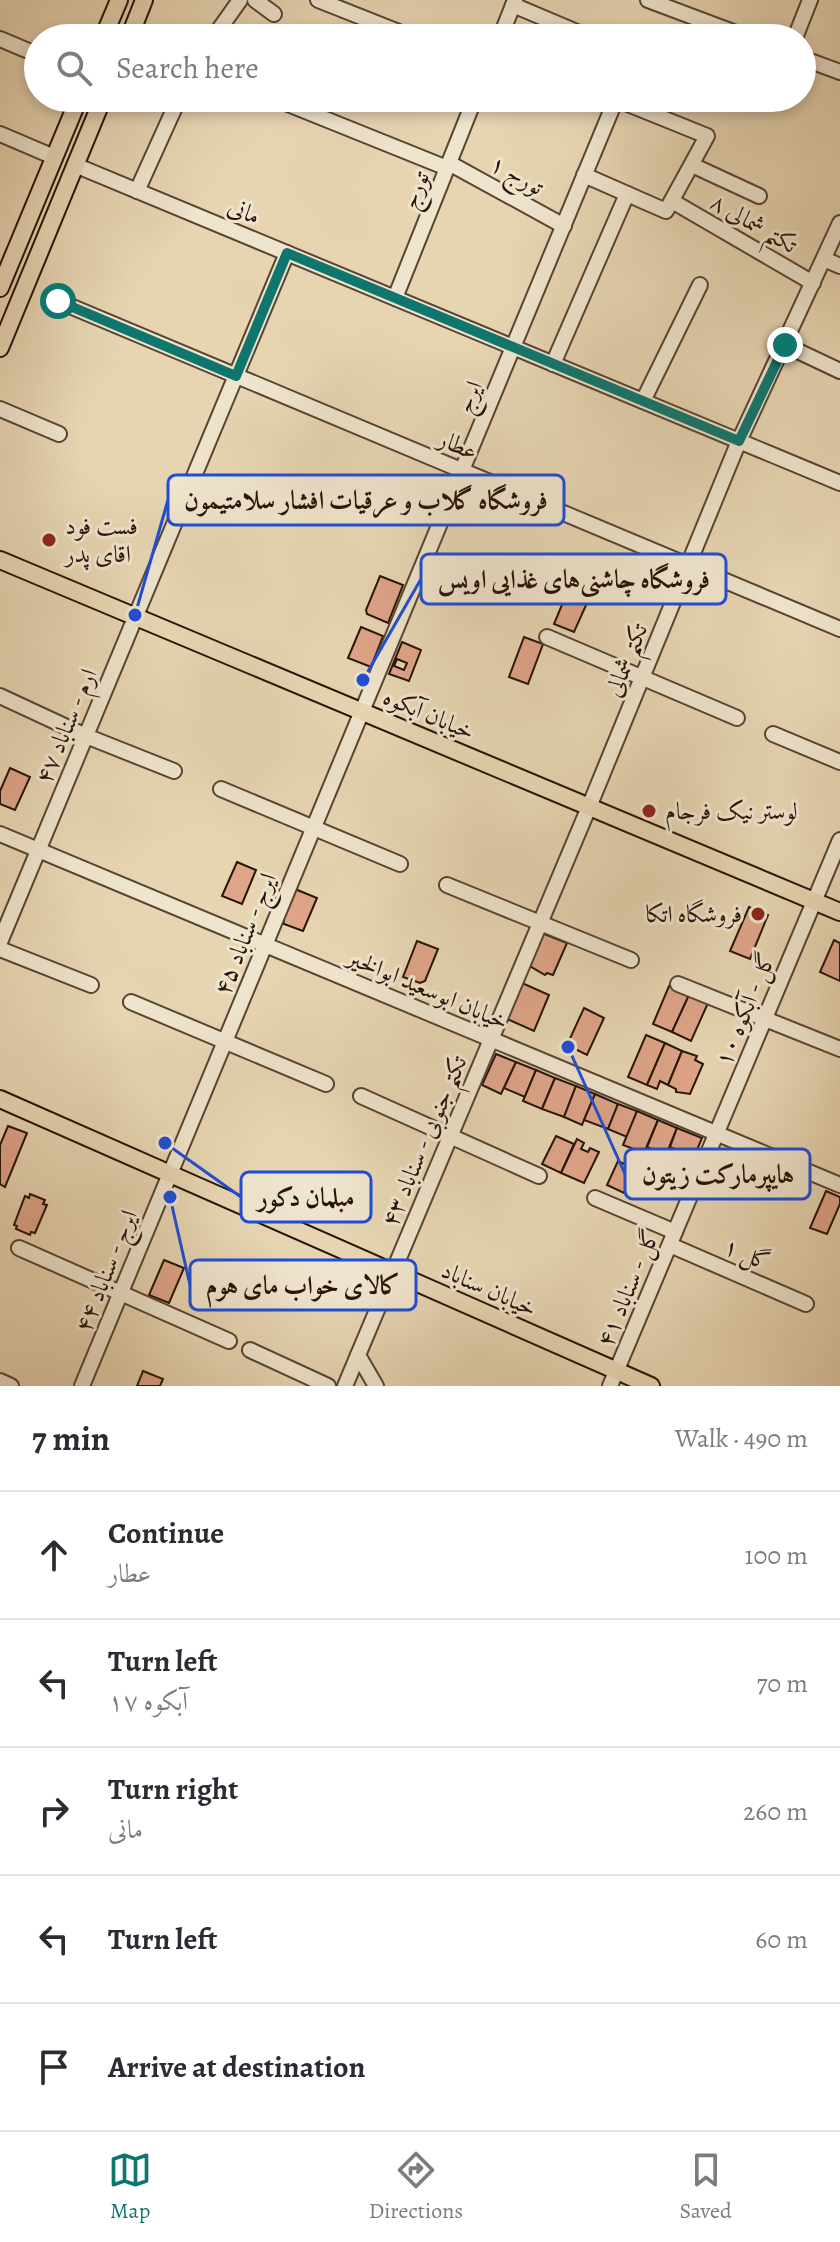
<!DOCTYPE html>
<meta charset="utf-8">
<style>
:root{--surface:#fff;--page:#f7f7f7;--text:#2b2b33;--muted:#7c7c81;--line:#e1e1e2;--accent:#0f766e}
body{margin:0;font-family:Alegreya,Amiri,serif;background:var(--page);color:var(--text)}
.stop{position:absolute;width:24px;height:24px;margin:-18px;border:6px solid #0f766e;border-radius:50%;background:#fff}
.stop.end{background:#0f766e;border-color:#fff;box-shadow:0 2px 8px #0008}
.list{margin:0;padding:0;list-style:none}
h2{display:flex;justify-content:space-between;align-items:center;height:104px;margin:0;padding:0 32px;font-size:34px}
h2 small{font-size:26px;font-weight:400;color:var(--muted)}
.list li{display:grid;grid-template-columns:52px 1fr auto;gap:24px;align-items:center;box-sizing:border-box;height:128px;padding:0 32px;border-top:2px solid var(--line)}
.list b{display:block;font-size:30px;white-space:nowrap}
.list p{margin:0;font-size:26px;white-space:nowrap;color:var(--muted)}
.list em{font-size:26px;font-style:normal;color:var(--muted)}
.icon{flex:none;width:44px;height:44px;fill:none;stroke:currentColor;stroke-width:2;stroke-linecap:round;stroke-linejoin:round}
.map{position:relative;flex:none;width:840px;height:1386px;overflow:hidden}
.search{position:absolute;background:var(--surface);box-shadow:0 4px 12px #0003;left:24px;right:24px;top:24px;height:88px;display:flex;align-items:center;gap:20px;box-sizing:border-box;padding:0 28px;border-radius:44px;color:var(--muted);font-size:30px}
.sheet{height:744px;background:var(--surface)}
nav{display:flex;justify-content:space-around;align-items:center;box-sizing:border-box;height:112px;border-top:2px solid var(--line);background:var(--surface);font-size:22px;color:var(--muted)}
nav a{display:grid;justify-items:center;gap:4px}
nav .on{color:var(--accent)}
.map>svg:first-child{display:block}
</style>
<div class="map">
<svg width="840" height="1386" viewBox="0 0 840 1386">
<rect width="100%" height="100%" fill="#e7d5b2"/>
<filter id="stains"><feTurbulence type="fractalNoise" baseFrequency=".0025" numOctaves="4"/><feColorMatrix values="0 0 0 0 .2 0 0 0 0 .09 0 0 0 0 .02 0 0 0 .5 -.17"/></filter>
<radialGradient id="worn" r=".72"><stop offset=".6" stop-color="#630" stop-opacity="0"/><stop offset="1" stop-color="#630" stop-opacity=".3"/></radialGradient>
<g fill="#dfa589" stroke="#271309" stroke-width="2" fill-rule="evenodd">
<path d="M380,576L403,585L388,623L367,614L366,610Z"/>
<path d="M566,595L587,603L574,632L554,624Z"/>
<path d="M361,627L383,636L371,667L348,658Z"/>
<path d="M524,637L543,644L528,684L509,677Z"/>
<path d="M402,642L421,650L409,681L389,674ZM397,659L407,663L404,670L394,666Z"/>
<path d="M10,768L30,777L15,810L0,804V791Z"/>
<path d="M237,862L256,870L242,904L222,896Z"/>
<path d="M295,889L317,898L303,931L284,924L283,918Z"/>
<path d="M749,907L768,915L750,959L730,951Z"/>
<path d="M542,933L567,943L553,975L547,973L545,975L528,965Z"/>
<path d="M834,940L840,943V981L820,972Z"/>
<path d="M417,941L438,949L425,981L420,983L403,977Z"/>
<path d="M522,983L549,995L534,1031L507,1019Z"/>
<path d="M669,986L689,995L672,1032L653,1024Z"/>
<path d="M689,995L708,1003L691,1041L672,1032Z"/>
<path d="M584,1008L604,1018L587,1055L567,1045Z"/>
<path d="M646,1035L665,1043L647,1085L628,1077Z"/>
<path d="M665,1043L682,1051L668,1085L660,1081L657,1089L647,1085Z"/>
<path d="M682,1051L697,1056L695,1060L703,1064L690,1094L676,1092V1089L668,1085Z"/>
<path d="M496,1054L516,1062L501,1094L482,1085Z"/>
<path d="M516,1062L536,1070L525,1097L504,1088Z"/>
<path d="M536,1070L555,1078L542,1109L523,1101Z"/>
<path d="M555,1078L576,1086L564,1117L542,1109Z"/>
<path d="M576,1086L595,1094L582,1125L564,1117Z"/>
<path d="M595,1094L618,1104L608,1129L584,1120Z"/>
<path d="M618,1104L637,1111L627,1137L608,1129Z"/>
<path d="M637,1111L658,1120L644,1153L623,1145Z"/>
<path d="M658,1120L677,1128L666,1155L647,1147Z"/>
<path d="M8,1126L27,1133L5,1187L0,1184V1145Z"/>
<path d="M677,1128L702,1138L694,1157L670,1147Z"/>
<path d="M556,1136L574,1144L561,1173L542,1164Z"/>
<path d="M577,1139L584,1143L581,1149L588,1152L590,1148L599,1152L584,1183L561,1173Z"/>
<path d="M618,1161L635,1169L624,1193L607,1185Z"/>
<path d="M826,1191L840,1197V1204L827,1234L810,1228Z"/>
<path d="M30,1194L45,1200L43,1204L47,1205L35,1233L31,1232L30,1235L16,1229L17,1226L14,1225L25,1196L29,1198Z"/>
<path d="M164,1260L184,1268L169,1303L149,1295Z"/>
<path d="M143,1371L163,1379L160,1386H137Z"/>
</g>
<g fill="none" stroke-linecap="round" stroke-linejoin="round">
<g stroke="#574433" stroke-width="18">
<g id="minor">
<path d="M255,0L274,14"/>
<path d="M318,0L414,38"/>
<path d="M648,0L749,38"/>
<path d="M513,5L591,38"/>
<path d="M213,38L240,0"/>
<path d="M500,38L515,0"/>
<path d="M795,38L810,0"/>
<path d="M0,39L38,55"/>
<path d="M802,58L840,72"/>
<path d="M273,98L447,168"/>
<path d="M0,134L54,157"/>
<path d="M449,163L564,226"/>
<path d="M75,165L840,483"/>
<path d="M692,165L759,196"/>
<path d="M584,175L666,211L707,136L613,98"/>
<path d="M137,191L179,98"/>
<path d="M672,201L813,283"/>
<path d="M824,259L840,266"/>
<path d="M395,298L475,98"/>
<path d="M58,301L840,629"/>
<path d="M785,345L840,371"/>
<path d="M553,364L627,194"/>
<path d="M643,401L700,285"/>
<path d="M0,409L59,434"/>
<path d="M547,637L737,718"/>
<path d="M0,696L86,736L174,771"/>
<path d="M773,734L840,762"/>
<path d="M221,789L400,864"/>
<path d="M0,834L840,1185"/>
<path d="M447,885L631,960"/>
<path d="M0,942L287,253"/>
<path d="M0,949L91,985"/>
<path d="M678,984L840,1049"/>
<path d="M131,1002L326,1084"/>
<path d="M361,1096L539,1176"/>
<path d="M595,1198L675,1232"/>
<path d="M670,1245L806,1304"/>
<path d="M19,1248L229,1341"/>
<path d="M250,1350L328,1386"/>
<path d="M358,1355L376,1386"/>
<path d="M0,1381L11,1386"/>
<path d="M82,1386L616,99"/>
<path d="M345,1386L589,807L739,441L840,223"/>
<path d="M610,1386L840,840"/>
</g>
</g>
<g stroke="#271309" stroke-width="20">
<g id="major">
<path d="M103,38L119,0"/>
<path d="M129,38L144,0"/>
<path d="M0,288L79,98"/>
<path d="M0,348L103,98"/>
<path d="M0,560L840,912"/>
<path d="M0,1099L651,1386"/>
</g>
</g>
<use href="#minor" stroke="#efe4cd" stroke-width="14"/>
<use href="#major" stroke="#e7d5b2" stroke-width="16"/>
</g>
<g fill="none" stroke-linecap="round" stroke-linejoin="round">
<path stroke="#0f766e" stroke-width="10" d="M58,301L236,376L287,253L739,441L785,345"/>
</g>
<g fill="#8f2418" stroke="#efe4cd" stroke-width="3">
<circle cx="49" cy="540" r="8"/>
<circle cx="649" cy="811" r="8"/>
<circle cx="758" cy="914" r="8"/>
</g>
<g text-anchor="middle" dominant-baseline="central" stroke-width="6" stroke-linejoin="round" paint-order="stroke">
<g font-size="24" fill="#271309" stroke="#efe4cd">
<text transform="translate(517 175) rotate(29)">تورج ۱</text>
<text transform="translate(415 190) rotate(-68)">تورج</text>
<text transform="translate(244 211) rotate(23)">مانی</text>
<text transform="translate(754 223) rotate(30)">تکتم شمالی ۸</text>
<text transform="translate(469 397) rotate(-67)">ایرج</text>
<text transform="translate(458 445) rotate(23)">عطار</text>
<text transform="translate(626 660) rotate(-68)">تکتم شمالی</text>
<text transform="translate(429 714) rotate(23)">خیابان آبکوه</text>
<text transform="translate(66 726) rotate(-67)">ارم - سناباد ۴۷</text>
<text transform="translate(245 934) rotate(-68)">ایرج - سناباد ۴۵</text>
<text transform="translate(428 989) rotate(23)">خیابان ابوسعید ابوالخیر</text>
<text transform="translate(745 1009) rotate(-67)">گل - آبکوه ۱۰</text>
<text transform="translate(424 1141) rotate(-67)">تکتم جنوبی - سناباد ۴۳</text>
<text transform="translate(747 1254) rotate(23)">گل ۱</text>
<text transform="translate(106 1271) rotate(-68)">ایرج - سناباد ۴۴</text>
<text transform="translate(628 1288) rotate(-67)">گل - سناباد ۴۱</text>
<text transform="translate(489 1289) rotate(24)">خیابان سناباد</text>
</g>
<g font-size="24" fill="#271309" stroke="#efe4cd" text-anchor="start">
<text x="65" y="526">فست فود<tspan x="65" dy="28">اقای پدر</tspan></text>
<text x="665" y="811">لوستر نیک فرجام</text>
<text x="742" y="914" text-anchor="end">فروشگاه اتکا</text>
</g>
</g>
<path fill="none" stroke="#1d4ed8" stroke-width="3" d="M135 615L168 500M363 680L421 579M568 1047L625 1174M165 1143L241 1197M170 1197L190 1285"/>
<g fill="#1d4ed8" stroke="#efe4cd" stroke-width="3">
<circle cx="135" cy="615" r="8"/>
<circle cx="363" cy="680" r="8"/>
<circle cx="568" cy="1047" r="8"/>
<circle cx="165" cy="1143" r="8"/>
<circle cx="170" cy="1197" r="8"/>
</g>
<g fill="#efe4cd" stroke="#1d4ed8" stroke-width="3">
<rect x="168" y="475" width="396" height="50" rx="8"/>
<rect x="421" y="554" width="305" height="50" rx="8"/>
<rect x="625" y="1149" width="185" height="50" rx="8"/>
<rect x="241" y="1172" width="130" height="50" rx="8"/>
<rect x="190" y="1260" width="226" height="50" rx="8"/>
</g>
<g font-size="26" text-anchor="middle" font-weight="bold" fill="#271309">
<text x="366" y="509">فروشگاه گلاب و عرقیات افشار سلامتیمون</text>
<text x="574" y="588">فروشگاه چاشنی‌های غذایی اویس</text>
<text x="718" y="1183">هایپرمارکت زیتون</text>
<text x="306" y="1206">مبلمان دكور</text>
<text x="303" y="1294">کالای خواب مای هوم</text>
</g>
<rect width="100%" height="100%" filter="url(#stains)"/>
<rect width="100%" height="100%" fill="url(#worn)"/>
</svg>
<div class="stop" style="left:58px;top:301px"></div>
<div class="stop end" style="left:785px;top:345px"></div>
<div class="search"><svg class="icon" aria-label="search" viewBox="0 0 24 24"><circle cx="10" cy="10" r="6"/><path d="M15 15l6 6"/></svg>Search here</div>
</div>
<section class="sheet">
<h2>7 min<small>Walk · 490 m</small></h2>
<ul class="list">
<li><svg class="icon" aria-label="ahead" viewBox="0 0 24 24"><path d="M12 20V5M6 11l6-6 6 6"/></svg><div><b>Continue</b><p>عطار</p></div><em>100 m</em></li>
<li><svg class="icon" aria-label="left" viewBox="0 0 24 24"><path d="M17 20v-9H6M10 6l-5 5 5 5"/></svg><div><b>Turn left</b><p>آبکوه ۱۷</p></div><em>70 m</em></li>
<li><svg class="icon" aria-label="right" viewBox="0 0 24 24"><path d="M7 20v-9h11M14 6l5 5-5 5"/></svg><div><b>Turn right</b><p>مانی</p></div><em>260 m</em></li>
<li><svg class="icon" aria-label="left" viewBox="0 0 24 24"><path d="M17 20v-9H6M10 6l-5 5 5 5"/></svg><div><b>Turn left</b></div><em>60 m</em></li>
<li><svg class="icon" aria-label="arrive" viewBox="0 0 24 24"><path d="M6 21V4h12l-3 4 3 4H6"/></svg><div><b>Arrive at destination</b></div></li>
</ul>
</section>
<nav>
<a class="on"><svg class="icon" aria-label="map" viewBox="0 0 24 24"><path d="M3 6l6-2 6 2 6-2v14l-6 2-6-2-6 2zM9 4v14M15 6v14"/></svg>Map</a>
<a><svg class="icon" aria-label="directions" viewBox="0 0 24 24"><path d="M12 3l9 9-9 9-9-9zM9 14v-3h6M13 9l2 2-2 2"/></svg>Directions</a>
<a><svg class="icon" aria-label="saved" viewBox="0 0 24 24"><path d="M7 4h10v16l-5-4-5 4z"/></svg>Saved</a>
</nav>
